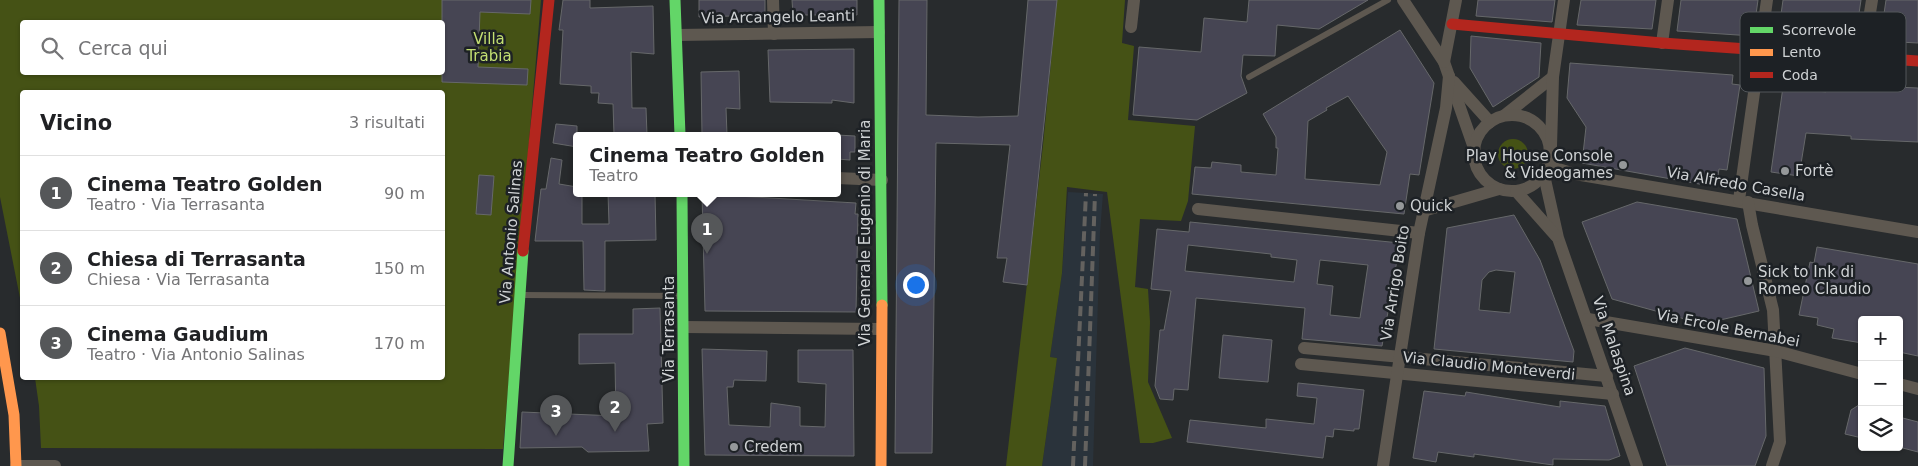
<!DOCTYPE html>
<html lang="it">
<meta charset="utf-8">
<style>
:root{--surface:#fff;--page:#f2f2f2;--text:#202124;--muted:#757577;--line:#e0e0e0;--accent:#555759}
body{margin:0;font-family:"DejaVu Sans",sans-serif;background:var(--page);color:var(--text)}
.controls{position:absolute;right:15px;bottom:15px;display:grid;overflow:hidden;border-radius:5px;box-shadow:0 1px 4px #0004}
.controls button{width:45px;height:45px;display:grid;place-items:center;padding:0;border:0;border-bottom:1px solid var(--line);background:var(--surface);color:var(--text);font:25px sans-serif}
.you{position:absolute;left:915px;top:284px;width:18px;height:18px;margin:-12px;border:4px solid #fff;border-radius:50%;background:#1a73e8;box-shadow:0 0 0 8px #1a73e833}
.badge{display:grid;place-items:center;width:32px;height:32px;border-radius:50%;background:var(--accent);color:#fff;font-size:16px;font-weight:700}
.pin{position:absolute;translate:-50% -41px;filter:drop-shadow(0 1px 2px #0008)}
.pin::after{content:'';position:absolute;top:26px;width:18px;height:15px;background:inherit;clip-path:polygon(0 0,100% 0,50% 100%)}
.popup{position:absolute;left:573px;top:132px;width:268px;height:65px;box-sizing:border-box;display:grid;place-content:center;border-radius:5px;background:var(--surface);filter:drop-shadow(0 1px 4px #0005);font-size:16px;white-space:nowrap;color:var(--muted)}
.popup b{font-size:19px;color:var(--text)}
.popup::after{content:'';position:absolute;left:50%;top:100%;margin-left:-10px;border:10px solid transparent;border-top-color:var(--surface)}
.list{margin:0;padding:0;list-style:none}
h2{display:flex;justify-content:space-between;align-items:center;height:65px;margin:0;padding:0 20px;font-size:21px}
h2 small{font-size:16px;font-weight:400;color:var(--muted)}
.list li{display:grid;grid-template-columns:32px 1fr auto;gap:15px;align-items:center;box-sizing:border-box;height:75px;padding:0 20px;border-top:1px solid var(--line)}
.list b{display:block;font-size:19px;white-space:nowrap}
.list p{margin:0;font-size:16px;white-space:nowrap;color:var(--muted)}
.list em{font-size:16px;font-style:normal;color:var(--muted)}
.icon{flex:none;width:28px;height:28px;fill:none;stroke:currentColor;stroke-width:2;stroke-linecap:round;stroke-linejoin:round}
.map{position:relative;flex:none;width:1918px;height:466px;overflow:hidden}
.search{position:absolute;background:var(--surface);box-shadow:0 1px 4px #0004;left:20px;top:20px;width:425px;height:55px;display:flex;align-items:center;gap:12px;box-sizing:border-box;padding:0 18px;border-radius:5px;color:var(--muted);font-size:19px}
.panel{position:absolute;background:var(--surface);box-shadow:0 1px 4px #0004;left:20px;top:90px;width:425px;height:290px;border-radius:5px}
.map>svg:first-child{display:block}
</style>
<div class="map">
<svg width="1918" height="466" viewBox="0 0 1918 466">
<rect width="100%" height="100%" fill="#282b2d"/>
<path fill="#2a333b" d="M1068,192L1103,194L1100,233L1093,466H1042L1057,358L1050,357L1062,273Z"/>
<g fill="#455215" fill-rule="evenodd">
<path d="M0,0H541L503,449L41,448L39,406L35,378H442V92H22V308L0,197ZM22,22H442V72H22Z"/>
<path d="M1057,0H1125L1122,43L1134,46L1128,120L1195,126L1188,201L1181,221L1140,219L1135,287L1148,289L1150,322L1148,382L1172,438L1153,443H1140L1107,192L1067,187L1062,273L1050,357L1057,358L1042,466H1006L1043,145Z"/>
<circle cx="1513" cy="154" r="15"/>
</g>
<g fill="#464553" stroke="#66686a" fill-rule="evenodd">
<path d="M442,0H531L530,14L480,12L478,67L528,69L527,85L442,82Z"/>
<path d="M563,0H590V8L653,6L654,54L631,52L632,108H646L647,135H614L613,104L598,103L599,93H591V86L560,84L563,30H559Z"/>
<path d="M699,0H765V15L699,17Z"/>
<path d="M792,0H857V15H793Z"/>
<path d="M899,0H927L926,115L978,117L1018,116L1028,0H1057L1027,285L1003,282L1007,258H997L1010,145L936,143L932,453H895Z"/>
<path d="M1249,0H1368L1319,29L1277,25L1275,56L1243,55L1241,76L1247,93L1197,120L1133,115L1139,47L1201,52L1204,18L1247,22Z"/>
<path d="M1478,0H1555L1552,22L1476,16Z"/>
<path d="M1581,0H1656L1652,29L1577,25Z"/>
<path d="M1681,0H1758L1753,36L1677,31Z"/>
<path d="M1783,0H1861L1855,40L1778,36Z"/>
<path d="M1886,0H1918V43L1880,41Z"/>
<path d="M1400,30L1434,83L1419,175L1410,174L1404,214L1192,194L1195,167L1211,168L1212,162L1241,165V172L1276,175L1278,148H1276V137L1263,114ZM1348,96L1387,152L1380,185L1305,179L1308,121L1327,110L1326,108Z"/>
<path d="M1471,36L1541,43L1539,77L1493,107L1470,68Z"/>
<path d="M854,49V103L832,100V103L770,102L768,50Z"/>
<path d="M1570,63L1733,75L1732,84L1740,85L1727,170L1719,169L1716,187L1582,163L1586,127L1567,98Z"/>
<path d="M739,71L740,109L726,108L727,135H702L701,72Z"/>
<path d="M1826,84L1918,88V142L1851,139V136L1806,133L1799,176L1771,172L1783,87L1826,92Z"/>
<path d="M556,124L577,126V147L553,143Z"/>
<path d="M837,135L855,136V152H850V160L837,159Z"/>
<path d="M551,158L562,160L559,184L577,187V193H582V224H609L608,193H655L656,240L605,241V291L584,290L583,241H535L541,189H546Z"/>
<path d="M479,175L494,176L491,215L476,214Z"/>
<path d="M702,194L856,203L855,214H858L856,312L705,311Z"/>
<path d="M1637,202L1737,219L1759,311L1703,324L1612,299L1582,222Z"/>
<path d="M1514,215L1540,260L1574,351L1573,362L1434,349L1447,228ZM1496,270L1515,272L1510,313L1479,310L1482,280L1489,272Z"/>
<path d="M1190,222L1400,243L1382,346L1302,339L1305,308L1196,298L1188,390L1174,389L1173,400L1160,399L1155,386L1160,330H1164L1171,291L1151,289L1157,229L1189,232ZM1188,245L1271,254V257L1297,260L1294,282L1185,271ZM1320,260L1368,265L1360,318L1330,315L1333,286L1317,284Z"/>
<path d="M1817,247L1918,264V356L1899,352V320H1862V343L1832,338L1834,329L1817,325L1818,318L1799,315L1810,262L1814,263Z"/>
<path d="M660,308L663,423L647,424L649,451L588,452L582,447L520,448L522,412L616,416L615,363L579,364V334H633V309Z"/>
<path d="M1223,335L1272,340L1268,382L1219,378Z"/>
<path d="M1685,348L1764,368L1766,436L1755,466H1667L1634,366Z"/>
<path d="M702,349L767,351L766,381L734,380L733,387H727L729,425L770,427L771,403L800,407V426L825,427L826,384L798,382V350H853L854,456L705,455Z"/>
<path d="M1298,383L1364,390L1359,429H1354V431L1334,429L1333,437L1326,436L1323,458L1187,442L1190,420L1266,428V419L1314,424L1317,398L1297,396Z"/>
<path d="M1424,391L1465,396L1466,392L1560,407V401L1605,406L1620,456L1609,460L1553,459V465L1474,454V457L1438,452L1436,462L1413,458Z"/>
<path d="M1862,403V438L1845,434L1851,410Z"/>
<path d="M1899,417L1918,422V452L1899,447Z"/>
</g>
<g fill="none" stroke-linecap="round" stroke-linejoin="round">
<g stroke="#5e5850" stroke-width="6">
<path d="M1249,77L1388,0"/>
<path d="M522,295L682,296"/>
</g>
<g stroke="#5e5850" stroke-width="12">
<path d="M773,0L774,34"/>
<path d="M1403,0L1444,62L1473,145"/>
<path d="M1131,27L1134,0"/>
<path d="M677,35L879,32"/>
<path d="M1662,43L1668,0"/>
<path d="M1863,57L1872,0"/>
<path d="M1444,62L1456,0"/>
<path d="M1454,82L1490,122"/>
<path d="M1505,115L1553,77"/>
<circle cx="1512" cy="153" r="38"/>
<path d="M1551,146L1553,77L1564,0"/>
<path d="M1548,166L1575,174L1918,232"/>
<path d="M1544,175L1558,238L1637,466"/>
<path d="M837,178L882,180"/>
<path d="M1516,191L1556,236"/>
<path d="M1739,200L1767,0"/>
<path d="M1748,202L1752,225L1773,310L1780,442L1772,466"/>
<path d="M1198,209L1419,233"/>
<path d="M1423,211L1499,189"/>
<path d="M1588,319L1776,351L1862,374"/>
<path d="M684,327L880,329"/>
<path d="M1304,348L1607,376"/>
<path d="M1301,364L1613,394"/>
<path d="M1899,384L1918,389"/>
<path d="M16,466H55"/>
<path d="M1383,466L1419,233L1446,108L1449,76"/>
</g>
<g stroke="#63d668" stroke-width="11">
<path d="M675,0L680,135"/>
<path d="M879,0L882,305"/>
<path d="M682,193L684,466"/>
<path d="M508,466L523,251"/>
</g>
<g stroke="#ff974d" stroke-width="11">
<path d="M0,333L14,415L16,466"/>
<path d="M881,466L882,305"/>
</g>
<g stroke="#b3261e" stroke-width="11">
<path d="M1452,24L1662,43L1918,61"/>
<path d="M523,251L549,0"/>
</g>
<g stroke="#64625f" stroke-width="4" stroke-dasharray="10 5" stroke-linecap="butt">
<path d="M1073,466L1086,193"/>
<path d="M1085,466L1095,194"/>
</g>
</g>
<g fill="#95989a" stroke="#1d2125" stroke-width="2">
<circle cx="1623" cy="165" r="5"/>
<circle cx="1785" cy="171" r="5"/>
<circle cx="1400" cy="206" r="5"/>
<circle cx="1748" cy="281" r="5"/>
<circle cx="734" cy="447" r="5"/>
</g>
<g text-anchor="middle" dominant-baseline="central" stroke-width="5" stroke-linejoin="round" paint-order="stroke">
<g font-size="15" fill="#cfd2d4" stroke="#1d2125">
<text transform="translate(778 17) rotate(-1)">Via Arcangelo Leanti</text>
<text transform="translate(1736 184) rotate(10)">Via Alfredo Casella</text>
<text transform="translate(511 232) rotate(-85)">Via Antonio Salinas</text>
<text transform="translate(865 233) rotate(-90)">Via Generale Eugenio di Maria</text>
<text transform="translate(1395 283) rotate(-81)">Via Arrigo Boito</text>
<text transform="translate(1728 328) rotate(11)">Via Ercole Bernabei</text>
<text transform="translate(669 329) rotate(-90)">Via Terrasanta</text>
<text transform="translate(1614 346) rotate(71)">Via Malaspina</text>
<text transform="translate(1489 366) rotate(6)">Via Claudio Monteverdi</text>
</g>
<g font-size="15" fill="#c3df72" stroke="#1d2125">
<text x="489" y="39">Villa<tspan x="489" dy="17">Trabia</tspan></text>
</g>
<g font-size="15" fill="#cfd2d4" stroke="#1d2125" text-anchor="start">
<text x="1613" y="156" text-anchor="end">Play House Console<tspan x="1613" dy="17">&amp; Videogames</tspan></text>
<text x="1795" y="171">Fortè</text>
<text x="1410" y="206">Quick</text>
<text x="1758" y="272">Sick to Ink di<tspan x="1758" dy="17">Romeo Claudio</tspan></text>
<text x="744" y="447">Credem</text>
</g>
</g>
<rect x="1740" y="12" width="166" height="80" rx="8" fill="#1d2125" stroke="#52565a" stroke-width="1"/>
<rect x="1750" y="27" width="23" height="6" fill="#63d668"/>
<rect x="1750" y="49" width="23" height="7" fill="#ff974d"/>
<rect x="1750" y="72" width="23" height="6" fill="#b3261e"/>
<g font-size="14" fill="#cfd2d4">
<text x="1782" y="35">Scorrevole</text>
<text x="1782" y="57">Lento</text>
<text x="1782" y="80">Coda</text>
</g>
</svg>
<div class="controls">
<button>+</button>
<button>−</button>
<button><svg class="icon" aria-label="layers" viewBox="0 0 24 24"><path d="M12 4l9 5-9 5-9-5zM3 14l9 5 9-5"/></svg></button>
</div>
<div class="you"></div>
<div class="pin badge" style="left:707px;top:254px">1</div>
<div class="popup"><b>Cinema Teatro Golden</b>Teatro</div>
<div class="pin badge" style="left:615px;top:432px">2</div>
<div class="pin badge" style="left:556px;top:436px">3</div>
<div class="search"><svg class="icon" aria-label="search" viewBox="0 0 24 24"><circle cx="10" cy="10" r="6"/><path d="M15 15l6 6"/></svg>Cerca qui</div>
<section class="panel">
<h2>Vicino<small>3 risultati</small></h2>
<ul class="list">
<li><span class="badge">1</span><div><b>Cinema Teatro Golden</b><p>Teatro · Via Terrasanta</p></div><em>90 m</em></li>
<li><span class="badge">2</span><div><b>Chiesa di Terrasanta</b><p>Chiesa · Via Terrasanta</p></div><em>150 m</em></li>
<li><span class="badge">3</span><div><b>Cinema Gaudium</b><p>Teatro · Via Antonio Salinas</p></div><em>170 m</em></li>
</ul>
</section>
</div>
